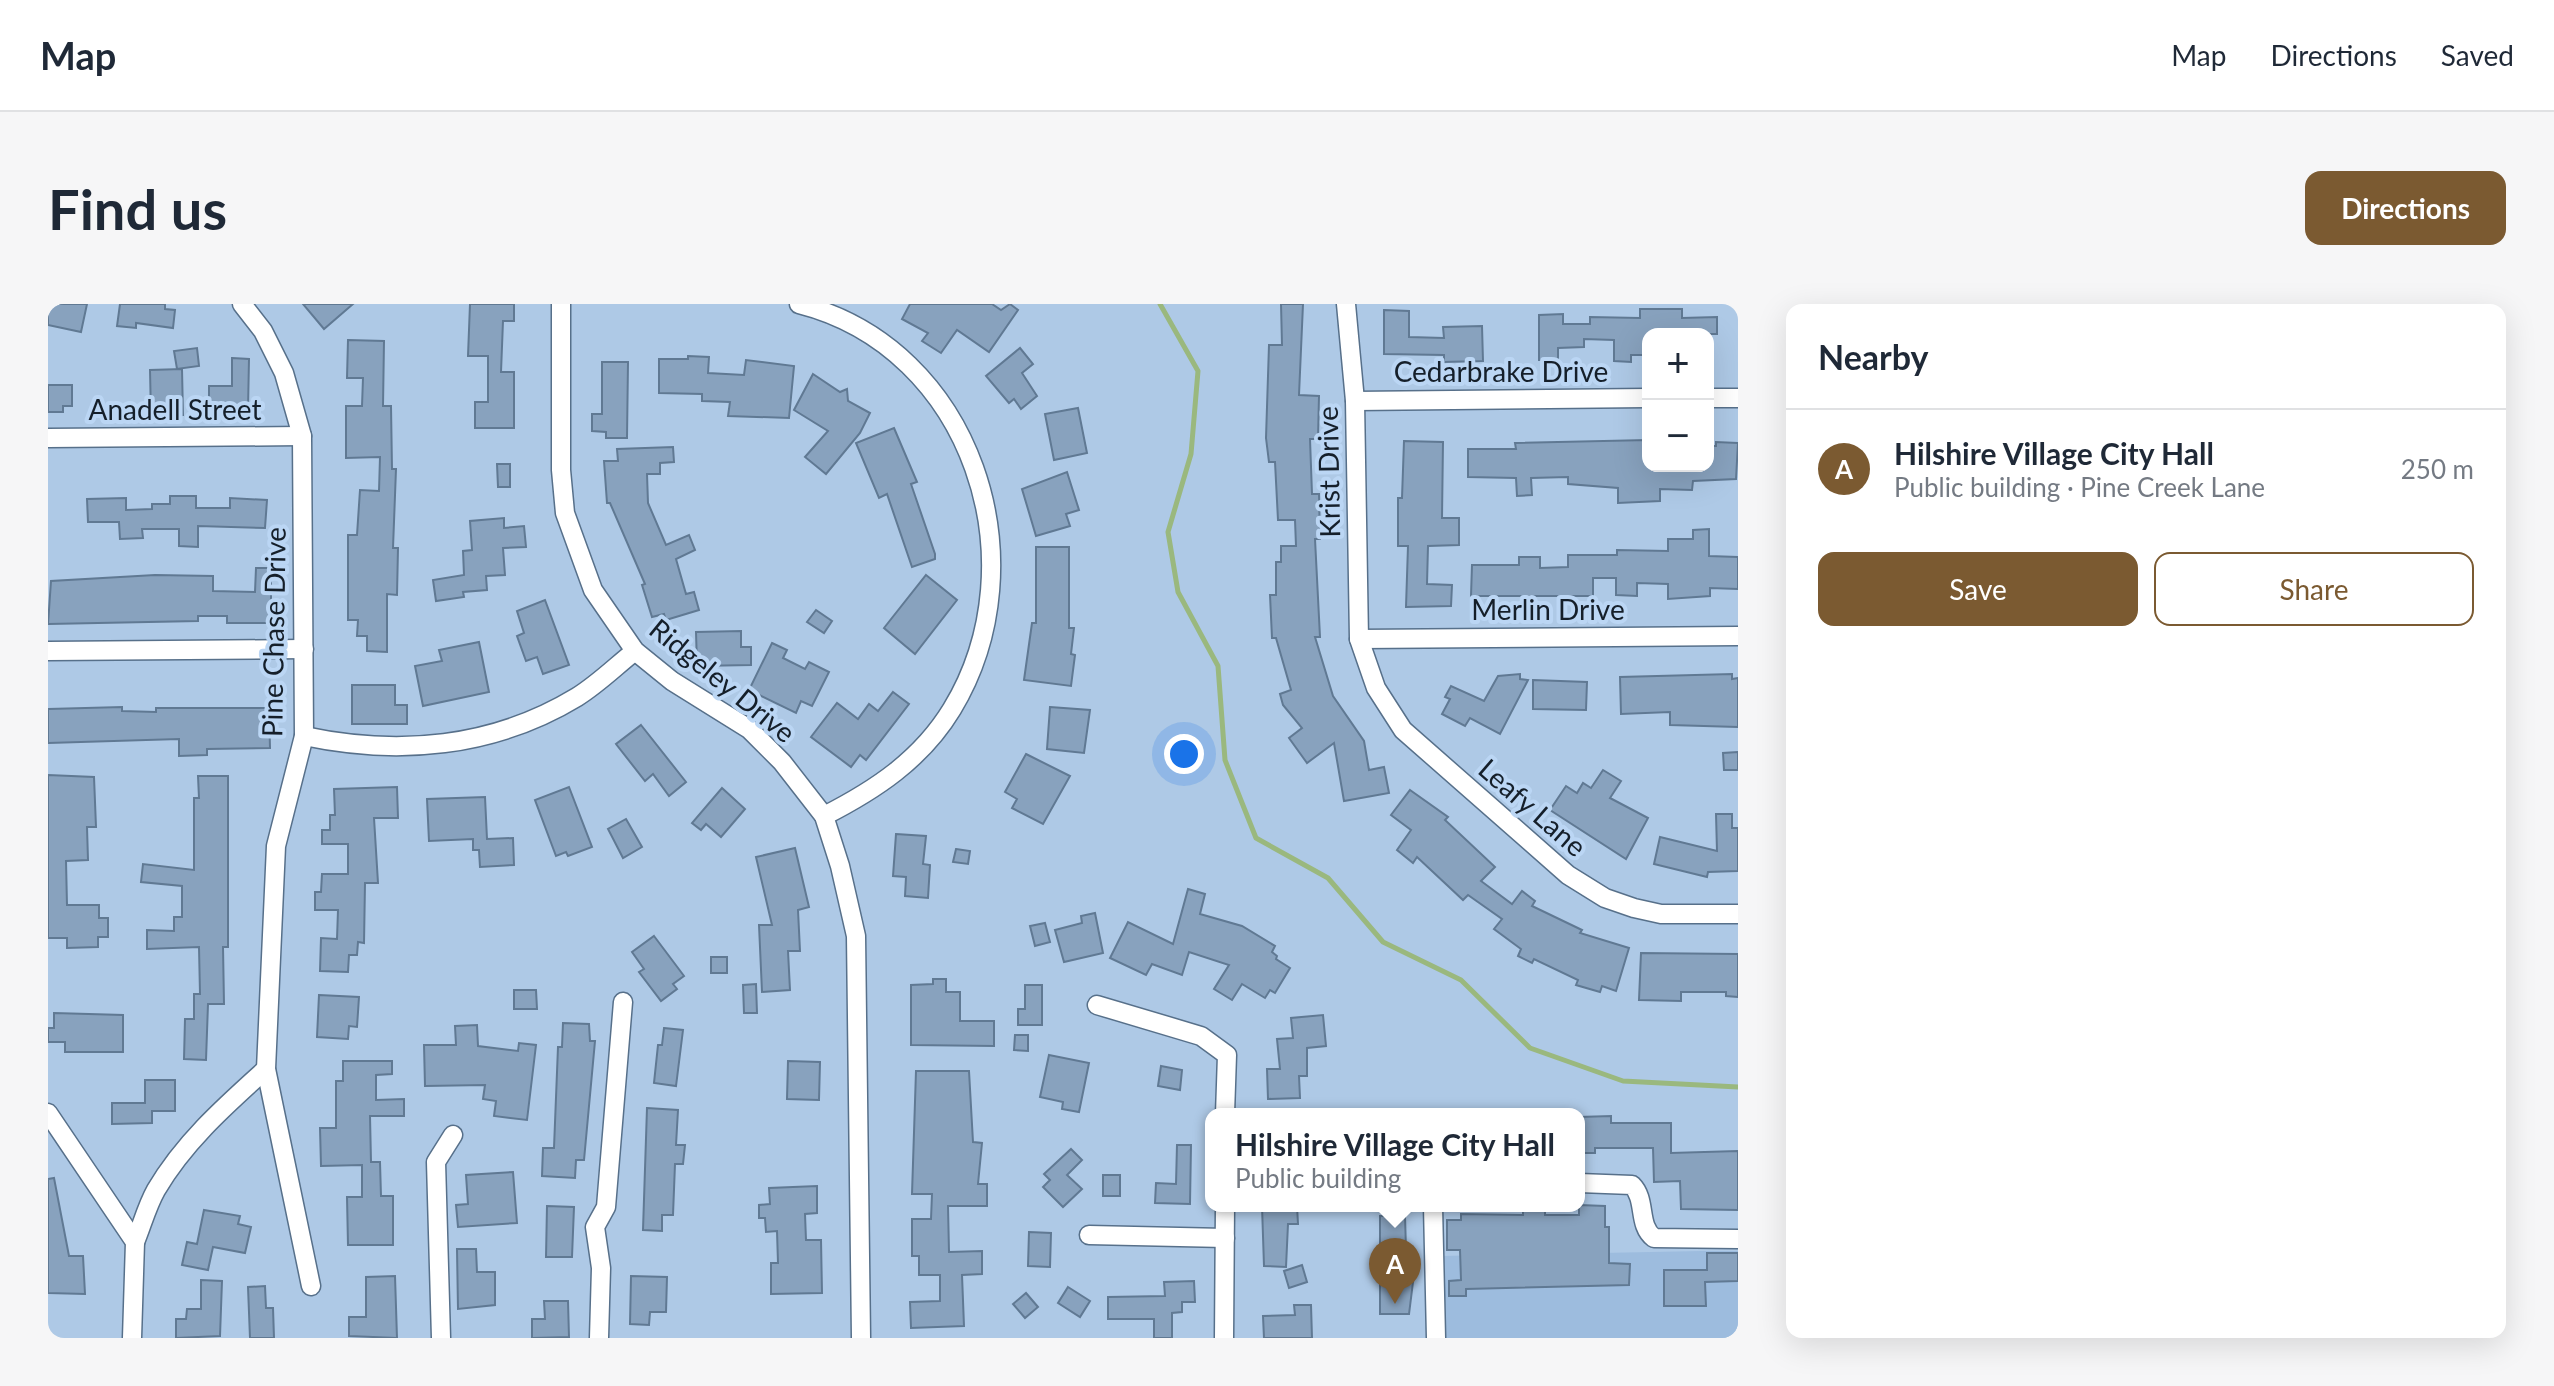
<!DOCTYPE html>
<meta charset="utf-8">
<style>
:root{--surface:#fff;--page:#f6f6f7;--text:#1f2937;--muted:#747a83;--line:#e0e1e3;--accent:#7b5a31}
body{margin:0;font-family:Lato,sans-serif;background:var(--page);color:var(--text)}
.controls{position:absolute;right:24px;top:24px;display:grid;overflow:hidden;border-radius:16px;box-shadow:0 8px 32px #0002}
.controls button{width:72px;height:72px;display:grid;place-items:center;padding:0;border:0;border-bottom:2px solid var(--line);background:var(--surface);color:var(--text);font:40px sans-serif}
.you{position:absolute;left:1136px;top:450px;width:28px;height:28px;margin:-20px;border:6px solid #fff;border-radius:50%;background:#1a73e8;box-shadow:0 0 0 12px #1a73e833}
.badge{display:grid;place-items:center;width:52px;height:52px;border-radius:50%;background:var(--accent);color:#fff;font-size:26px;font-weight:700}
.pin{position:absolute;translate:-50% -66px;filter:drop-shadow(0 2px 4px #0008)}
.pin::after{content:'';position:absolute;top:42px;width:28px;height:24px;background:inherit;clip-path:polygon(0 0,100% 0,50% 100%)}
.popup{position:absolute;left:1157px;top:804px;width:380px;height:104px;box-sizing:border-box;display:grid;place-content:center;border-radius:16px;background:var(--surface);filter:drop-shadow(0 2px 6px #0005);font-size:26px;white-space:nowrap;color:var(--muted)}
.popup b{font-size:30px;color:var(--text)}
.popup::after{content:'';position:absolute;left:50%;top:100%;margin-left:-16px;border:16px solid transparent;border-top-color:var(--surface)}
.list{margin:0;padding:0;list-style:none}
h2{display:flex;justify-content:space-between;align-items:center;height:104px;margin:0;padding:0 32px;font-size:34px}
h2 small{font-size:26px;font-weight:400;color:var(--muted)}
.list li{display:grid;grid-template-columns:52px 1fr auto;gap:24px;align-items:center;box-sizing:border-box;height:120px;padding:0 32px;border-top:2px solid var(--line)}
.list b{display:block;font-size:30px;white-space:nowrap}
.list p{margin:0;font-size:26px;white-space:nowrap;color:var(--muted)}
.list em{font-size:26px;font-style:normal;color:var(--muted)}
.actions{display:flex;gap:16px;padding:24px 32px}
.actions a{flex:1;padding:18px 0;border:2px solid var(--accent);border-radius:16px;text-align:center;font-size:28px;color:var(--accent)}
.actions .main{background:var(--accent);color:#fff}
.map{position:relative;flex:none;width:1690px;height:1034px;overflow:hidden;border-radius:16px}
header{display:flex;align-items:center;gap:48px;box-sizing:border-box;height:112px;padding:0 40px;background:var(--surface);border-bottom:2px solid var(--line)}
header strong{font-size:38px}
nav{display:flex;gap:44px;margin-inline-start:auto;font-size:28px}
.intro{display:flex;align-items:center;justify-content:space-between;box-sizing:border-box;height:192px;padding:0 48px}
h1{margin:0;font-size:56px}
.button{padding:20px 36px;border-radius:16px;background:var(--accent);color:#fff;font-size:28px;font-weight:700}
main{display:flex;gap:48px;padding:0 48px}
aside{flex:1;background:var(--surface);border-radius:16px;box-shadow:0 8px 32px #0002}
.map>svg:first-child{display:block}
</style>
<header>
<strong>Map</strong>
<nav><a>Map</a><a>Directions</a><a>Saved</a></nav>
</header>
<div class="intro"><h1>Find us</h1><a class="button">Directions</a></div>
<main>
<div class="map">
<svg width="1690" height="1034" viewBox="0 0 1690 1034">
<rect width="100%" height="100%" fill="#aec9e6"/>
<path fill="#9dbcde" d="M1654,947H1690V1034H1394L1393,952Z"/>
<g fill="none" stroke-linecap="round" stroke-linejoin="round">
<path stroke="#9ab87e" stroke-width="5" d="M1112,0L1150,67L1143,150L1120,228L1130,288L1170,362L1177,456L1208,534L1280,574L1335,638L1413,676L1482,744L1575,777L1690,783"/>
</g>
<g fill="#88a2be" stroke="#607993" stroke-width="2">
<path d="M0,0H39L33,28L0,21Z"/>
<path d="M72,0H117V5L127,6L125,24L88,19V24L69,22Z"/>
<path d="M255,0H305L276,25Z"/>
<path d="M422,0H466V17H455L453,68H466V124H427V98H440V52H420Z"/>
<path d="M862,0H944L953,6L962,0L970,6L941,48L909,26L893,49L874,37L880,29L854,15Z"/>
<path d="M1233,0H1255L1251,91L1271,92L1270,135H1262L1264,190H1271L1272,235H1267L1272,333H1267L1285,392L1316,437L1321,466L1336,463L1341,489L1296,497L1286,439L1259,459L1241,434L1254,424L1235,401L1232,390L1243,386L1228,334H1224L1222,291H1228V258H1233V242H1248L1247,216H1230L1227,158H1221L1218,134L1221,41H1234Z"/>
<path d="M1592,5H1634V14L1669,13V30H1600V51H1583V58L1566,57V36L1536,35V43L1510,44V56H1491V11L1515,10V20H1542V13L1592,14Z"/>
<path d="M1336,6L1361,7V33L1396,34L1395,23L1434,22L1435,57L1396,58V51L1336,50Z"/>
<path d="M300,36L336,37L335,102H343L344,165H348L345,244H350L349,291L339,290V348L319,347V332H309L310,316H300V231H309L312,186L331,187L332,153L298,154V102H314L315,74H299Z"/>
<path d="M149,44L151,62L129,65L126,47Z"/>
<path d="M972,44L985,60L974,69L989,92L973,105L966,95L961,99L938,72Z"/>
<path d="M640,52L661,53L660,69L696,71L698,56L746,62L741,114L680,112L682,98L654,97V90L611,89V55H640Z"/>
<path d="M184,54L201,55L200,106H161V82H184Z"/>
<path d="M554,58H580L579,134H558V128L544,127V110H554Z"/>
<path d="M134,65L135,111L103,112L102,66Z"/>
<path d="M765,70L792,88L799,85L800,97L822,109L812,129L778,170L757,153L780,127L746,106Z"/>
<path d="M0,81H24V102H15V108H0Z"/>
<path d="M1030,104L1039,149L1006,156L997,110Z"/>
<path d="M846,124L869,178L863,180L887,250V255L864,263L839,190L831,194L808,139Z"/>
<path d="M1600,136V162H1660V142H1668V138L1690,139L1688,175L1645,177L1644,186L1612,185V197L1570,199V184L1520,180V173L1483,174L1484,191L1469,192L1468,174L1420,173V145H1468L1467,139Z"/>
<path d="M1356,137L1395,138L1394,214H1411V241L1380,242L1379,280L1404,281L1403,302L1358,303L1360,242H1350V194H1354Z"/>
<path d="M625,143L626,158L612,159V170H599L600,199L618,241L641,231L647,246L628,255L638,290L646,288L651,306L618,316L616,310L604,313L594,281L597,280L562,199H559L556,157H570L569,145Z"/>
<path d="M449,160H462V183H450Z"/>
<path d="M1019,168L1031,206L1018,210L1022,222L988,232L974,185Z"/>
<path d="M122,192H148V204H182V194L219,196L217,224L150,222V243L131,242V225H94L95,234L72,235L71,218H40L39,195L78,194V206L104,205V200H122Z"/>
<path d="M456,214V224L476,222L478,243L455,244L457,271L438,272L439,286L415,288L416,293L388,297L385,276L416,271L415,247L424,246L422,217Z"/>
<path d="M1661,225V252L1690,253V285L1662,284V292L1620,295V280L1589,279V292L1568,291V274H1545V292H1423L1424,261H1471V253H1492V264L1520,263V251H1569V246L1620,247V235H1645V226Z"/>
<path d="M988,243H1021V324H1026L1023,350L1027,351L1023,382L976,376L984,319H988Z"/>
<path d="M208,264H223V319H179V312H150V317L0,320L3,277L107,271L165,272V287L207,288Z"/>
<path d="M878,271L909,296L867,350L836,324Z"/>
<path d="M497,296L521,361L495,370L489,353L478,357L469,332L476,329L469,307Z"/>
<path d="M768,306L784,317L776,329L759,318Z"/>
<path d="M693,327V343H703V361L649,362L648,328Z"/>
<path d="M431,338L441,388L375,402L367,362L394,357L391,346Z"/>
<path d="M724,339L739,346L735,354L757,365L761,358L781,368L764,402L753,397L748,409L701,386Z"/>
<path d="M1472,370V375L1480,376L1452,430L1422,414L1417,422L1394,410L1402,395L1397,393L1403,382L1436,397L1450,372Z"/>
<path d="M1684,370V375L1690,374V423L1622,421V408L1573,410L1572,373Z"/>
<path d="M1485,376L1539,378L1538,406L1485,405Z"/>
<path d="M304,381H347V401H359V420H304Z"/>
<path d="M845,388L861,400L818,456L812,451L803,463L763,433L789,399L810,415L821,400L830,407Z"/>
<path d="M74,403V407L108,408V404H221L222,444L159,445V451L131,452V435L0,439V405Z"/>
<path d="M1002,403L1042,406L1036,449L999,445Z"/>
<path d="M593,421L638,478L621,492L605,470L597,477L568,440Z"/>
<path d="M1690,448V466H1676L1675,449Z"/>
<path d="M978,450L1022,472L995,520L964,504L969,495L957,488Z"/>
<path d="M1555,466L1573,477L1562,494L1600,514L1578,555L1502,506L1518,482L1529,489L1535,479L1543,484Z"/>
<path d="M0,471L46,473L48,523H39L40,556L18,557L19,601H51V614H60V633H50V643L19,644V634H0Z"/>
<path d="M150,472H180V643H175L176,700H160L158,756L136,755L137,715H146V690H152L151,643L99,645V626L126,627V613H134V582L93,578L95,560L146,566V494H151Z"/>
<path d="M349,483L350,514H326L330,579H317L316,639L310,638L309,651H301L300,668L272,667L273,634L289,635L290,606H267V588H273L274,570H300V540H274V526H282V511H287L286,485Z"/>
<path d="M521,483L544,543L520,552L518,548L508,552L487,496Z"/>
<path d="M674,484L697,505L673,533L658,520L653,526L644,519Z"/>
<path d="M1362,486L1400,513L1397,516L1447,563L1433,577L1464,600L1474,587L1487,597L1484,602L1534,626L1532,629L1581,644L1568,687L1554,682L1552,688L1528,681L1530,676L1486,655L1484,659L1470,652L1473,645L1446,625L1454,615L1420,591L1415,596L1369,553L1365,559L1349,546L1363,526L1343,511Z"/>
<path d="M437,493L439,535L465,534L466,561L432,563L431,546H425V535L381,537L379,495Z"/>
<path d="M1668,510H1684V524H1690V567L1660,568L1659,573L1606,560L1612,533L1669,547Z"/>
<path d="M578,515L594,543L575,554L560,525Z"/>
<path d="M848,530L878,532L875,560L882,561L880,594L857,592L858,573L845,572Z"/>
<path d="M747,544L761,603L750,606L752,647H740L742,686L714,688L711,621H724L708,553Z"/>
<path d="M908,545L922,547L920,560L905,558Z"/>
<path d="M1140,585L1157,590L1152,610L1194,622L1227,642L1224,648L1229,652L1228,655L1242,664L1227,689L1222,686L1217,694L1194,680L1184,696L1166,685L1181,661L1141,648L1134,671L1104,660L1098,671L1062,654L1080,618L1125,640Z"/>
<path d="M1047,609L1055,649L1016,658L1007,626L1034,619L1033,612Z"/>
<path d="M997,619L1002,638L987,642L982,622Z"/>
<path d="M606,632L636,672L625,680L629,685L613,697L591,668L596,665L584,648Z"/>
<path d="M1593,649L1690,650V693L1678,692V688H1633V697L1591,696Z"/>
<rect x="663" y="653" width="16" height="16"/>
<path d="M885,675H898V688H912V717H946V742L863,741V681L885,680Z"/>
<path d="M708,680L709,709H696L695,681Z"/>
<path d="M977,681H994V721H970V705H977Z"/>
<path d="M466,686H488L489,705H466Z"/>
<path d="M271,691L311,693L309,723L301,722L300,735L269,733Z"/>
<path d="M6,709L75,711V748H17V738H0V724H6Z"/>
<path d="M1275,711L1278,742L1259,744V772H1251L1252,794L1220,795L1219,765H1232L1229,735L1245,734L1243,714Z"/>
<path d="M515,719L541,720L542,737H547L536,856H528L527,874L494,872L495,844H506L510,743H514Z"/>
<path d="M429,721L430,742L470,747L471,739L488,741L479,816L446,812L448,797L435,795L437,781L377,782L376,741H408L407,722Z"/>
<path d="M616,724L635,726L628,782L606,779L610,741H614Z"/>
<path d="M967,731H980V747L966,746Z"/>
<path d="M1001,751L1041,759L1031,808L1014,805L1015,798L992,793Z"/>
<path d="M295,757H344V770L328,771V796L356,795V812H322L323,858H332L333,892H345V941H300L299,893H314V861L273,862L272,824H288V777H295Z"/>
<path d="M740,757L772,758L771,796L739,795Z"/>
<path d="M1113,762L1134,766L1132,786L1110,782Z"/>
<path d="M868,767H921L925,838L934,839L930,880H939V902H900L901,948L934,947V970L914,971L916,1022L863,1024L862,998L892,997V971H871V952H864V915H883L884,890H864Z"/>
<path d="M97,776H127V807H104V819L64,820V799H97Z"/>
<path d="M599,804L630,806L628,841H637L635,860H627L625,911H614V927L595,926Z"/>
<path d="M1563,812V819H1623V849L1690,847V906L1633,905L1632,877L1606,878L1605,844H1547V849H1531V813Z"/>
<path d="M1129,841H1143L1142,900L1107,899L1108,879L1128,880Z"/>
<path d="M1023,845L1034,856L1019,871L1034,885L1015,903L995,883L1002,876L996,870Z"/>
<path d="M465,868L469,919L410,923L408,901L420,900L418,871Z"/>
<rect x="1055" y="871" width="17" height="21"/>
<path d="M6,874L21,952H35L37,990L0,989V875Z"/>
<path d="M769,882V909L757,910L758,936H773L774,989L723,990V959H730L729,927L718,928L717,914H711V901L722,900L721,884Z"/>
<path d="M1531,901L1557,902V923H1561V959L1582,960L1581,981L1418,985V992H1401V977L1413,976L1412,946H1399V916H1413V910L1475,911V902H1497V911H1531Z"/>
<path d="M499,902L526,903L524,953H498Z"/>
<path d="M1214,902H1249L1250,920H1240L1238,963L1216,962Z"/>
<path d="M156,906L192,912L190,920L203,923L197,949L165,943L160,966L134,961L139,938L149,940Z"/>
<path d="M1332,912H1357L1358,945H1332Z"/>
<path d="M981,928L1003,929L1002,963L980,962Z"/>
<path d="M409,945H428L429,968H447V1001L410,1005Z"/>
<path d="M1659,949H1690V977L1657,978L1658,1002H1616V966H1659Z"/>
<path d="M1254,961L1259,978L1241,984L1236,967Z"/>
<path d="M1332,970H1366L1361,1010H1332Z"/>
<path d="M347,972L349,1034L301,1032V1013H318V973Z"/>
<path d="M583,972L619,973L618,1008H602L601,1021L582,1020Z"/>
<path d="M153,976L174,977L172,1032L128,1034V1015H138L139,1005H153Z"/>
<path d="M1146,977L1147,998H1134V1008L1124,1009V1034H1106V1015H1060V993L1117,992L1116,978Z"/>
<path d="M217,982L218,1004H225L226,1034H202L200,983Z"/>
<path d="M1020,983L1042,997L1032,1013L1010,999Z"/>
<path d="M978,989L990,1003L977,1014L965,1000Z"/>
<path d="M496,997H520L521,1033L484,1034V1015H497Z"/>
<path d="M1246,1001H1263L1264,1034H1216L1215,1012L1247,1011Z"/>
</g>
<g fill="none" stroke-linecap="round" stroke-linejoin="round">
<g stroke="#57708a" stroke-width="21">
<g id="minor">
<path d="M194,0L215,27L236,69L254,132L256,432L228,542L218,765L263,982"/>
<path d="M513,0V166L517,209L545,286L587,347L624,377L701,425L734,458L776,512L792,562L808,632L813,1034"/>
<path d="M751,0C925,44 993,258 904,405C873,456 827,486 776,512"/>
<path d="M1298,0L1307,97L1311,335L1328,384L1355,426L1520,571L1557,594L1586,604L1613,610H1690"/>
<path d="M1660,94H1690"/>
<path d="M1307,97L1600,94"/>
<path d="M0,134L254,132"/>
<path d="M1311,335L1690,332"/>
<path d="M0,347L256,345"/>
<path d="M256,432C350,452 445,444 529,393C550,380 568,362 587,347"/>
<path d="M1049,701L1153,732L1179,751L1177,810"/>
<path d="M0,809L87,938L84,1034"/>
<path d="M1531,879L1584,881C1599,896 1589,921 1606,934L1690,935"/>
<path d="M1385,902L1388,1034"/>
<path d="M1041,931L1177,934"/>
<path d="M87,938C94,921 99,902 108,886C136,838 178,801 218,765"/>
<path d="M393,1034L388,858L405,831"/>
<path d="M551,1034L553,964L547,923L558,903L575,698"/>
<path d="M1176,1034L1177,902"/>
</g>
</g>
<use href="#minor" stroke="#fff" stroke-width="18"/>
</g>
<g text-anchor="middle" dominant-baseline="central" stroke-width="8" stroke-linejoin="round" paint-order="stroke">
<g font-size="28" fill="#151f2a" stroke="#bbd6f4">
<text x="1453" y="67">Cedarbrake Drive</text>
<text x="127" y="105">Anadell Street</text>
<text transform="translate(1280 168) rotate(-91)">Krist Drive</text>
<text x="1500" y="305">Merlin Drive</text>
<text transform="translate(225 328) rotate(-89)">Pine Chase Drive</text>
<text transform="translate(675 376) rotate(39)">Ridgeley Drive</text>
<text transform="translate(1485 503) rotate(41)">Leafy Lane</text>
</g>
</g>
</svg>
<div class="controls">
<button>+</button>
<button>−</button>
</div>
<div class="you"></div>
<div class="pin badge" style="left:1347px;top:1000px">A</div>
<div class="popup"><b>Hilshire Village City Hall</b>Public building</div>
</div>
<aside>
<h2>Nearby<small></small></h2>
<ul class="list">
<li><span class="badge">A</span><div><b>Hilshire Village City Hall</b><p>Public building · Pine Creek Lane</p></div><em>250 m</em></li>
</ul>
<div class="actions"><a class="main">Save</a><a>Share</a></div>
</aside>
</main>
